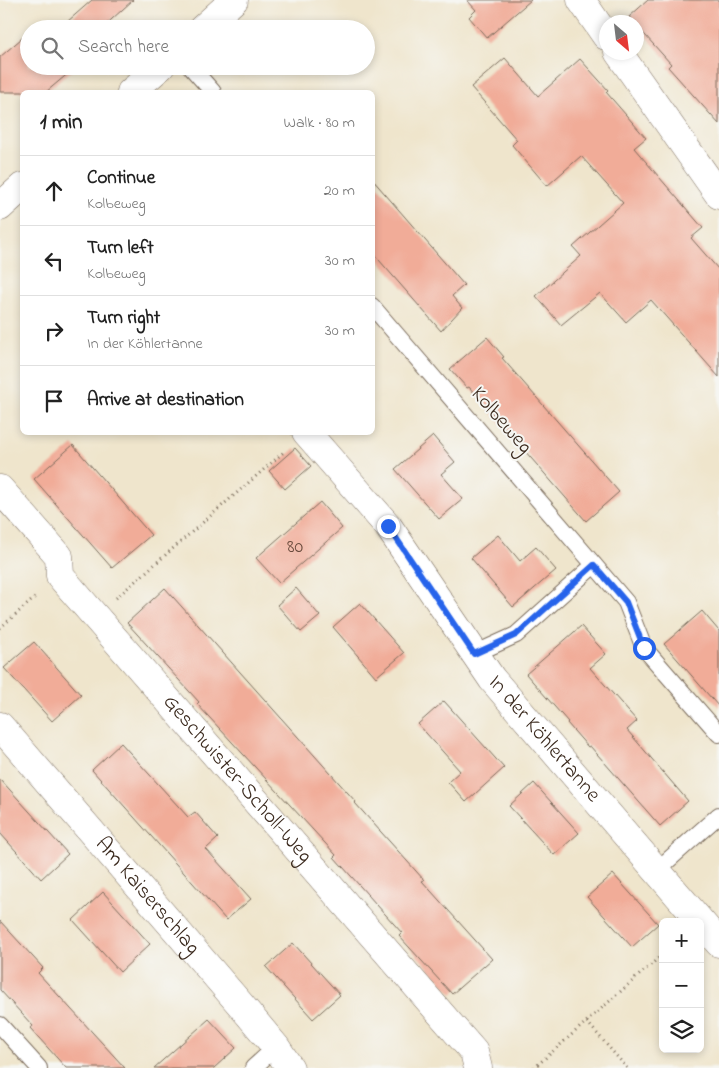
<!DOCTYPE html>
<meta charset="utf-8">
<style>
:root{--surface:#fff;--page:#f2f2f2;--text:#222;--muted:#767676;--line:#e0e0e0}
body{margin:0;font-family:"Indie Flower",sans-serif;background:var(--page);color:var(--text)}
.controls{position:absolute;right:15px;bottom:15px;display:grid;overflow:hidden;border-radius:8px;box-shadow:0 2px 8px #0003}
.controls button{width:45px;height:45px;display:grid;place-items:center;padding:0;border:0;border-bottom:1px solid var(--line);background:var(--surface);color:var(--text);font:25px sans-serif}
.compass{position:absolute;left:599px;top:15px;width:45px;height:45px;border-radius:50%;background:var(--surface);box-shadow:0 2px 8px #0003;rotate:152deg}
.stop{position:absolute;width:15px;height:15px;margin:-11px;border:4px solid #2563eb;border-radius:50%;background:#fff}
.stop.end{background:#2563eb;border-color:#fff;box-shadow:0 1px 5px #0008}
.list{margin:0;padding:0;list-style:none}
h2{display:flex;justify-content:space-between;align-items:center;height:65px;margin:0;padding:0 20px;font-size:21px}
h2 small{font-size:16px;font-weight:400;color:var(--muted)}
.list li{display:grid;grid-template-columns:32px 1fr auto;gap:15px;align-items:center;box-sizing:border-box;height:70px;padding:0 20px;border-top:1px solid var(--line)}
.list b{display:block;font-size:19px;white-space:nowrap}
.list p{margin:0;font-size:16px;white-space:nowrap;color:var(--muted)}
.list em{font-size:16px;font-style:normal;color:var(--muted)}
.icon{flex:none;width:28px;height:28px;fill:none;stroke:currentColor;stroke-width:2;stroke-linecap:round;stroke-linejoin:round}
.map{position:relative;flex:none;width:719px;height:1068px;overflow:hidden}
.search{position:absolute;background:var(--surface);box-shadow:0 2px 8px #0003;left:20px;top:20px;width:355px;height:55px;display:flex;align-items:center;gap:12px;box-sizing:border-box;padding:0 18px;border-radius:28px;color:var(--muted);font-size:19px}
.panel{position:absolute;background:var(--surface);box-shadow:0 2px 8px #0003;left:20px;top:90px;width:355px;height:345px;border-radius:8px}
.map>svg:first-child{display:block}
</style>
<div class="map">
<svg width="719" height="1068" viewBox="0 0 719 1068">
<rect width="100%" height="100%" fill="#f6f6f2"/>
<filter id="ink" filterUnits="userSpaceOnUse"><feTurbulence type="fractalNoise" baseFrequency=".02" numOctaves="2"/><feDisplacementMap in="SourceGraphic" scale="10" xChannelSelector="R" yChannelSelector="G"/><feConvolveMatrix kernelMatrix="1 2 1 2 8 2 1 2 1" color-interpolation-filters="sRGB"/></filter>
<filter id="wash" filterUnits="userSpaceOnUse"><feTurbulence type="fractalNoise" baseFrequency=".0096" numOctaves="4" result="noise"/><feDisplacementMap in="SourceGraphic" scale="20" xChannelSelector="R" yChannelSelector="G"/><feGaussianBlur stdDeviation="1.12" result="paint"/><feColorMatrix in="noise" values="0 0 0 0 0 0 0 0 0 0 0 0 0 0 0 0 0 1.4 0 .05"/><feComposite in="paint" operator="in"/></filter>
<g filter="url(#wash)">
<rect width="100%" height="100%" fill="#efe5cc"/>
<g id="blocks">
<g fill="#f1ac98">
<path d="M92,0H133L101,29H59Z"/>
<path d="M467,0H531L487,38L469,17L476,10Z"/>
<path d="M648,0H719V124L668,67L671,64L636,25V22H634L629,17Z"/>
<path d="M29,32V66H77L46,92H0V57Z"/>
<path d="M505,58L538,96L580,59L608,90L606,92L646,138L634,148L703,228L691,238L719,270V377L651,300L626,322L600,293L561,325L536,296L581,256L573,247L623,203L581,156L547,186L512,145L517,140L471,87Z"/>
<path d="M372,179L464,285L452,296L462,308L441,331L372,252Z"/>
<path d="M487,337L504,357L502,358L619,492L586,521L469,387L467,388L450,369Z"/>
<path d="M433,436L455,462L441,474L463,499L439,519L395,469Z"/>
<path d="M73,445L151,535L112,568L34,479Z"/>
<path d="M295,448L311,466L285,489L269,471Z"/>
<path d="M320,502L342,528L279,583L256,558Z"/>
<path d="M498,535L520,561L536,547L556,570L513,607L471,558Z"/>
<path d="M165,588L356,802L355,803L424,880L422,881L492,959L452,994L399,936L402,933L334,857L336,855L197,704L199,702L127,623Z"/>
<path d="M296,588L320,616L301,632L277,605Z"/>
<path d="M360,603L404,653L376,677L333,627Z"/>
<path d="M702,611L719,631V707L664,644Z"/>
<path d="M581,626L606,654L590,668L637,721L627,730L688,801L660,826L590,746L588,747L567,723L568,722L526,674Z"/>
<path d="M34,642L81,695L52,721L4,668Z"/>
<path d="M444,701L504,768L466,802L448,782L460,771L418,724Z"/>
<path d="M121,743L188,817L195,812L218,838L206,849L251,899L226,920L92,770Z"/>
<path d="M0,779L68,854L41,879L0,833Z"/>
<path d="M534,783L579,833L554,855L509,806Z"/>
<path d="M613,874L658,924L632,947L587,897Z"/>
<path d="M103,892L150,944L120,972L73,920Z"/>
<path d="M0,921L43,968L38,973L125,1068H66L30,1028L33,1026L0,990Z"/>
<path d="M293,943L340,995L313,1019L266,967Z"/>
<path d="M209,1019L236,1048L214,1068H154Z"/>
</g>
</g>
</g>
<g filter="url(#ink)">
<use href="#blocks" fill-opacity="0" stroke="#7a6b5b" stroke-width="1"/>
<g fill="none" stroke-linecap="round" stroke-linejoin="round">
<g stroke="#7a6b5b" stroke-width="18">
<g id="service">
<path d="M190,66L213,92"/>
<path d="M372,306L626,602L644,648L719,734"/>
<path d="M474,654L516,635L594,565"/>
<path d="M656,871L719,815"/>
<path d="M0,1025L39,1068"/>
<path d="M253,1068L276,1047"/>
</g>
</g>
<g stroke="#7a6b5b" stroke-width="29">
<g id="minor">
<path d="M581,0L606,36"/>
<path d="M202,29L234,0"/>
<path d="M618,52L719,195"/>
<path d="M131,92L161,66"/>
<path d="M0,207L22,187"/>
<path id="s1" d="M306,432L388,526L492,679L719,943"/>
<path id="s2" d="M0,489L59,556L60,576L474,1052L478,1068"/>
<path id="s3" d="M0,726L240,1004L276,1047L290,1068"/>
</g>
</g>
<g stroke="#7a6b5b" stroke-width="3" stroke-dasharray="1 4" stroke-linecap="butt">
<path d="M116,598L285,451"/>
<path d="M0,628L37,596"/>
<path d="M587,1022L627,1068"/>
<path d="M534,1068L663,954"/>
</g>
<use href="#service" stroke="#fff" stroke-width="16"/>
<use href="#minor" stroke="#fff" stroke-width="28"/>
</g>
</g>
<g fill="none" stroke-linecap="round" stroke-linejoin="round" filter="url(#ink)">
<path stroke="#2563eb" stroke-width="6" d="M388,526L474,654L516,635L594,565L626,602L644,648"/>
</g>
<g text-anchor="middle" dominant-baseline="central" stroke-width="4" stroke-linejoin="round" paint-order="stroke">
<g font-size="20" fill="#684a3c">
<text x="295" y="547">80</text>
</g>
<g font-size="22" fill="#3b2a1e" stroke="#f6f6f2">
<text transform="translate(501 421) rotate(49)">Kolbeweg</text>
<text stroke="none"><textPath href="#s1" startOffset="389">In der Köhlertanne</textPath></text>
<text stroke="none"><textPath href="#s2" startOffset="379">Geschwister-Scholl-Weg</textPath></text>
<text stroke="none"><textPath href="#s3" startOffset="225">Am Kaiserschlag</textPath></text>
</g>
</g>
</svg>
<div class="controls">
<button>+</button>
<button>−</button>
<button><svg class="icon" aria-label="layers" viewBox="0 0 24 24"><path d="M12 4l9 5-9 5-9-5zM3 14l9 5 9-5"/></svg></button>
</div>
<svg class="compass" viewBox="-18 -18 36 36"><path d="M0-13l5 13h-10z" fill="#e53935"/><path d="M0 13l5-13h-10z" fill="#767676"/></svg>
<div class="stop" style="left:644px;top:648px"></div>
<div class="stop end" style="left:388px;top:526px"></div>
<div class="search"><svg class="icon" aria-label="search" viewBox="0 0 24 24"><circle cx="10" cy="10" r="6"/><path d="M15 15l6 6"/></svg>Search here</div>
<section class="panel">
<h2>1 min<small>Walk · 80 m</small></h2>
<ul class="list">
<li><svg class="icon" aria-label="ahead" viewBox="0 0 24 24"><path d="M12 20V5M6 11l6-6 6 6"/></svg><div><b>Continue</b><p>Kolbeweg</p></div><em>20 m</em></li>
<li><svg class="icon" aria-label="left" viewBox="0 0 24 24"><path d="M17 20v-9H6M10 6l-5 5 5 5"/></svg><div><b>Turn left</b><p>Kolbeweg</p></div><em>30 m</em></li>
<li><svg class="icon" aria-label="right" viewBox="0 0 24 24"><path d="M7 20v-9h11M14 6l5 5-5 5"/></svg><div><b>Turn right</b><p>In der Köhlertanne</p></div><em>30 m</em></li>
<li><svg class="icon" aria-label="arrive" viewBox="0 0 24 24"><path d="M6 21V4h12l-3 4 3 4H6"/></svg><div><b>Arrive at destination</b></div></li>
</ul>
</section>
</div>
